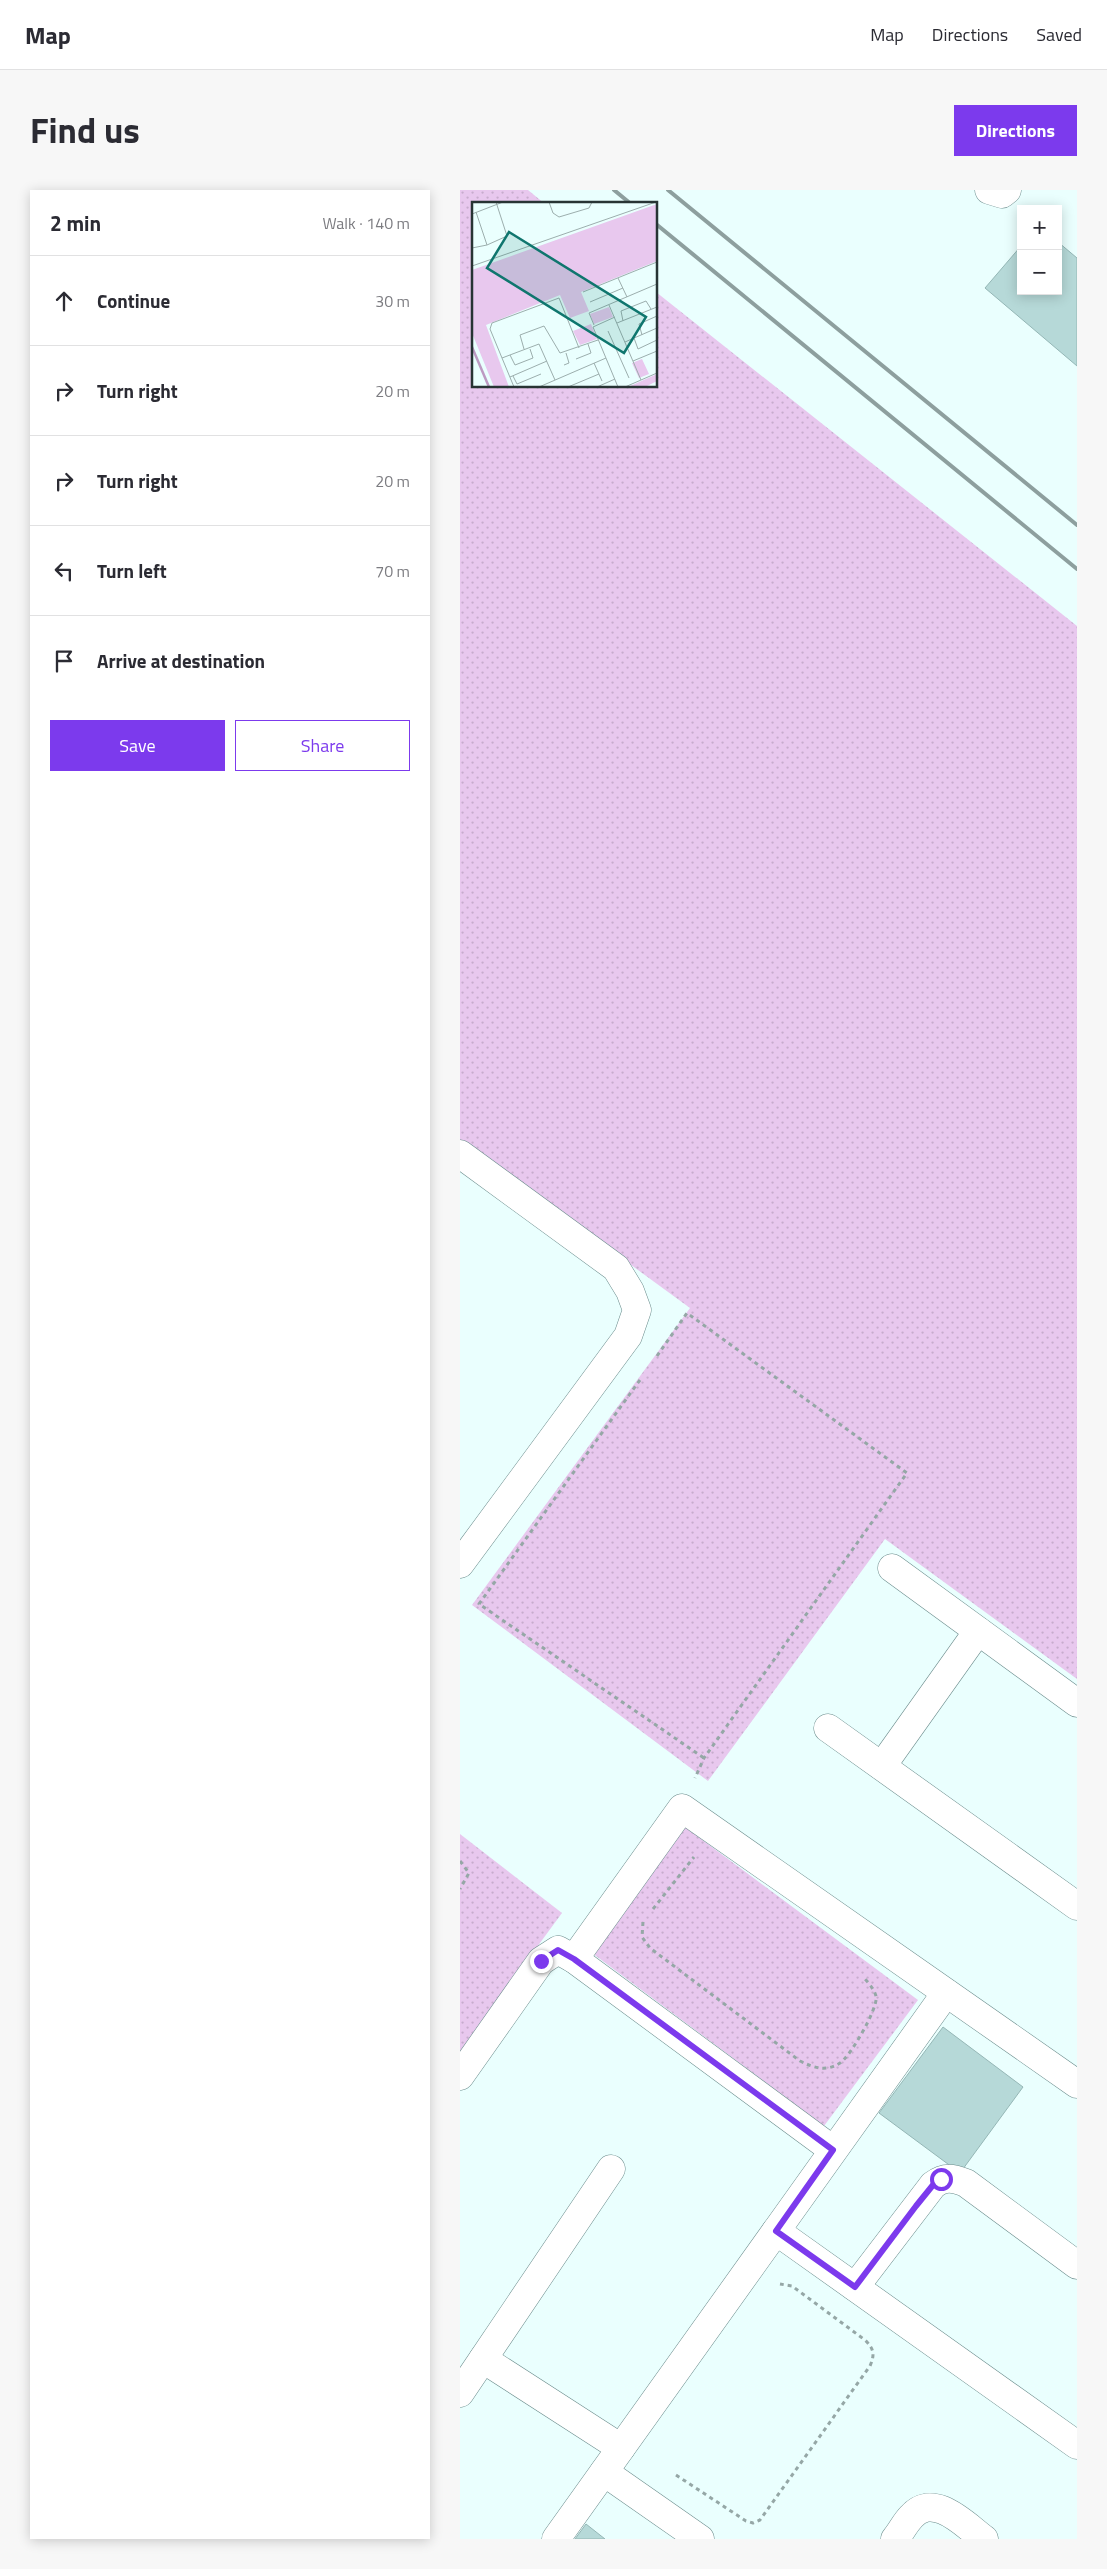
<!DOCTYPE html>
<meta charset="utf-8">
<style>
:root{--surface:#fff;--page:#f7f7f7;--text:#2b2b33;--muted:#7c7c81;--line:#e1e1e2;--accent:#7c3aed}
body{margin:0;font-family:"Titillium Web",sans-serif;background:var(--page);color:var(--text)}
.controls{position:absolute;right:15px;top:15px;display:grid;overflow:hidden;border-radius:0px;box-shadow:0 2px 12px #0003}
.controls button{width:45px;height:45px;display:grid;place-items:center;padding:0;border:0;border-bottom:1px solid var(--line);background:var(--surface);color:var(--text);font:25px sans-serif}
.stop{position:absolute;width:15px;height:15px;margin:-11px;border:4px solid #7c3aed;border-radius:50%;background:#fff}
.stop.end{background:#7c3aed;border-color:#fff;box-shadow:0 1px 5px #0008}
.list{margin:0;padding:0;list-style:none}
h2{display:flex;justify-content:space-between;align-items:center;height:65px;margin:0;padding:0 20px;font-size:21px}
h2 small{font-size:16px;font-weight:400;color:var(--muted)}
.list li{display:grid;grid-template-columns:32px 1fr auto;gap:15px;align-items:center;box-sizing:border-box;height:90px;padding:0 20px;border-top:1px solid var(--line)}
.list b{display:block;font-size:19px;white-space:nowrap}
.list em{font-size:16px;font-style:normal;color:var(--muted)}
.actions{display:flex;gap:10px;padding:15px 20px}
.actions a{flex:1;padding:11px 0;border:1px solid var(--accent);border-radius:0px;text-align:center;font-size:18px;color:var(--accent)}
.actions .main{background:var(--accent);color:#fff}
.icon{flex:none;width:28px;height:28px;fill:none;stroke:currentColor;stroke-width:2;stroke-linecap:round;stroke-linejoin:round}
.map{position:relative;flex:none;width:617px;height:2349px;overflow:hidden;border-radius:0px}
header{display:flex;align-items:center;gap:30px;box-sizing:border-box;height:70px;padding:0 25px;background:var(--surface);border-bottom:1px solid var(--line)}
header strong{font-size:24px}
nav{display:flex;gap:28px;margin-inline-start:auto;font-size:18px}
.intro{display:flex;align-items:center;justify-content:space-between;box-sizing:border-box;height:120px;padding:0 30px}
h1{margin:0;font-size:35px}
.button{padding:12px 22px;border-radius:0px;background:var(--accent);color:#fff;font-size:18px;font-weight:700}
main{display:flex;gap:30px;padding:0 30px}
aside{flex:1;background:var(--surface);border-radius:0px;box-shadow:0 2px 12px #0003}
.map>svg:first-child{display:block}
</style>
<header>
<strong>Map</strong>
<nav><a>Map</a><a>Directions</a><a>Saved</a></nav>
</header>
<div class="intro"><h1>Find us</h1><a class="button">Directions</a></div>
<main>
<aside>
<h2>2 min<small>Walk · 140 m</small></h2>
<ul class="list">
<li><svg class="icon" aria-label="ahead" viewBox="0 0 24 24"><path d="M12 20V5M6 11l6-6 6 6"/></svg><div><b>Continue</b></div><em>30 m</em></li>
<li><svg class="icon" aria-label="right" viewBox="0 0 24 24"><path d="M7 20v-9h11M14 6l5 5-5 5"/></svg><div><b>Turn right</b></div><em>20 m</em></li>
<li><svg class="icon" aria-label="right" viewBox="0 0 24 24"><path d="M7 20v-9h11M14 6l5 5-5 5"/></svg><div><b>Turn right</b></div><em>20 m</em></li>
<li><svg class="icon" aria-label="left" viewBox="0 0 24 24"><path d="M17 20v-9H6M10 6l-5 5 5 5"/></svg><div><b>Turn left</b></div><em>70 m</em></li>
<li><svg class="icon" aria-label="arrive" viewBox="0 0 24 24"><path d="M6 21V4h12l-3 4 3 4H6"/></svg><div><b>Arrive at destination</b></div></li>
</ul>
<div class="actions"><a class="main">Save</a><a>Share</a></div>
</aside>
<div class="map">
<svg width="617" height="2349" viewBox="0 0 617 2349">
<defs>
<pattern id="green-dots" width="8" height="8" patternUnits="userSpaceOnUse" patternTransform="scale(1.25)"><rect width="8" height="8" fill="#e8c8ee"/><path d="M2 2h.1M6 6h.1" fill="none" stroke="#c7accd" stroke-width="1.8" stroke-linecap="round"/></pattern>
</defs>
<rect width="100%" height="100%" fill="#eafffe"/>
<g fill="url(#green-dots)">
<path d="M0,0H68L85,14H14V196H196V102L617,436V1489L425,1349L248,1591L12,1415L230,1118L0,950Z"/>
<path d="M225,1637L458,1810L364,1936L132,1763Z"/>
<path d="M0,1644L102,1723L0,1862Z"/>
</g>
<g fill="#b6d9d8" stroke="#94b6b5">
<path d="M598,52L617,68V176L525,98L561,56V101H598Z"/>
<path d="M483,1837L563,1897L500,1983L419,1923Z"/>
<path d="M126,2334L145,2349H115Z"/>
</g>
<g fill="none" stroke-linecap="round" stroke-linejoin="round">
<g stroke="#6c8d8d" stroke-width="29">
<g id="minor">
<path d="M529,0L542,4L547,0"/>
<path d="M0,964L156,1078L170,1101L177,1120L168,1146L0,1374"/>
<path d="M432,1378L617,1513"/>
<path d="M368,1538L617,1716"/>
<path d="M422,1576L518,1441"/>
<path d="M114,1769L222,1618L617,1894"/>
<path d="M0,1886L81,1771L98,1760L114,1769L373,1960"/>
<path d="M316,2041L617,2255"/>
<path d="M395,2097L473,1995C485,1986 493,1988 506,1993L617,2075"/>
<path d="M23,2169L161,2258"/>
<path d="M0,2203L151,1979"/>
<path d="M144,2282L240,2349"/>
<path d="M96,2349L486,1803"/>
<path d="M435,2349C441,2342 445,2333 451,2327C474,2301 505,2335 524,2349"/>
</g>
</g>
<g stroke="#95a7a6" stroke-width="3" stroke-dasharray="4 4" stroke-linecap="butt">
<path d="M197,1166L227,1123L447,1283L244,1568L235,1588"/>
<path d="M180,1190L19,1414L244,1568"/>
<path d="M0,1671L9,1683L0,1699"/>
<path d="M193,1719L234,1667"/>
<path d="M183,1732L182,1747L190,1758L340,1871C354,1878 366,1882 380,1873C390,1867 419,1817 416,1806C414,1799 408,1792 403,1787"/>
<path d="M216,2285L286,2331L293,2333L300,2330L410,2176C415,2164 414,2159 405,2150L332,2096L320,2094"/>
</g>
<use href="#minor" stroke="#fff" stroke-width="28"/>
<g stroke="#8d9f9e" stroke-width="4">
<path d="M154,0L171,14"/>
<path d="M208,0L617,335"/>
<path d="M196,34L617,379"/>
</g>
</g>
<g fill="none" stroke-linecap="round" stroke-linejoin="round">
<path stroke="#7c3aed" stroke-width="6" d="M81,1771L98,1760L114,1769L373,1960L316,2041L395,2097L456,2016L473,1995L481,1989"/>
</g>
<g transform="translate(12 12)">
<rect width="185" height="185" fill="#eafffe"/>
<path d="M185,2V59L109,90L117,109L98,116L88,93L14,123L37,185H22L0,131V68ZM137,105L141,115L122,122L118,112ZM119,122L125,137L108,143L101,129ZM170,157L177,172L167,176L160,161ZM185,172V179L173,185H156Z" fill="#e8c8ee"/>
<path fill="none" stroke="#bc9ac2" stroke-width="2.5" d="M0,145L17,185"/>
<path fill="none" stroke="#9caead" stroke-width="1" d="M77,0L81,11L87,15L117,6L120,0M4,10L15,43M0,12L31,0M0,46L15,43L35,34L24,0M0,64L184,0M146,76L155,95M111,90L185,60M118,100L151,86M137,103L169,178M143,115L121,125L146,185M151,119L149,109L174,99L179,107M145,121L185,105M122,123L117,111L185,82M136,129L157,176M170,133L167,122L185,114M162,136L166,147L185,138M153,140L185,126M52,147L48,133L72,124L88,151L126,138M38,153L43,163L61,156L58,147M30,156L67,142L83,178M104,157L119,151L116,142M161,159L185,149M122,161L130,179M92,163L97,161L94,151M41,174L45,182L69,172M38,175L75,159M42,185L18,127L20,121L87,96L107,146M67,185L134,156M96,185L127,172M125,185L143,177M153,185L185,171"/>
<path fill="#0f766e" fill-opacity="0.15" stroke="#0f766e" stroke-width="2.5" d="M37,30L174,115L152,151L15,66Z"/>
<rect width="185" height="185" fill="none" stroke="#273434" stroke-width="2.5"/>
</g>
</svg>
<div class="controls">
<button>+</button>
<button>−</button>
</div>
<div class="stop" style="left:481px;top:1989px"></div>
<div class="stop end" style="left:81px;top:1771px"></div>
</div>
</main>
